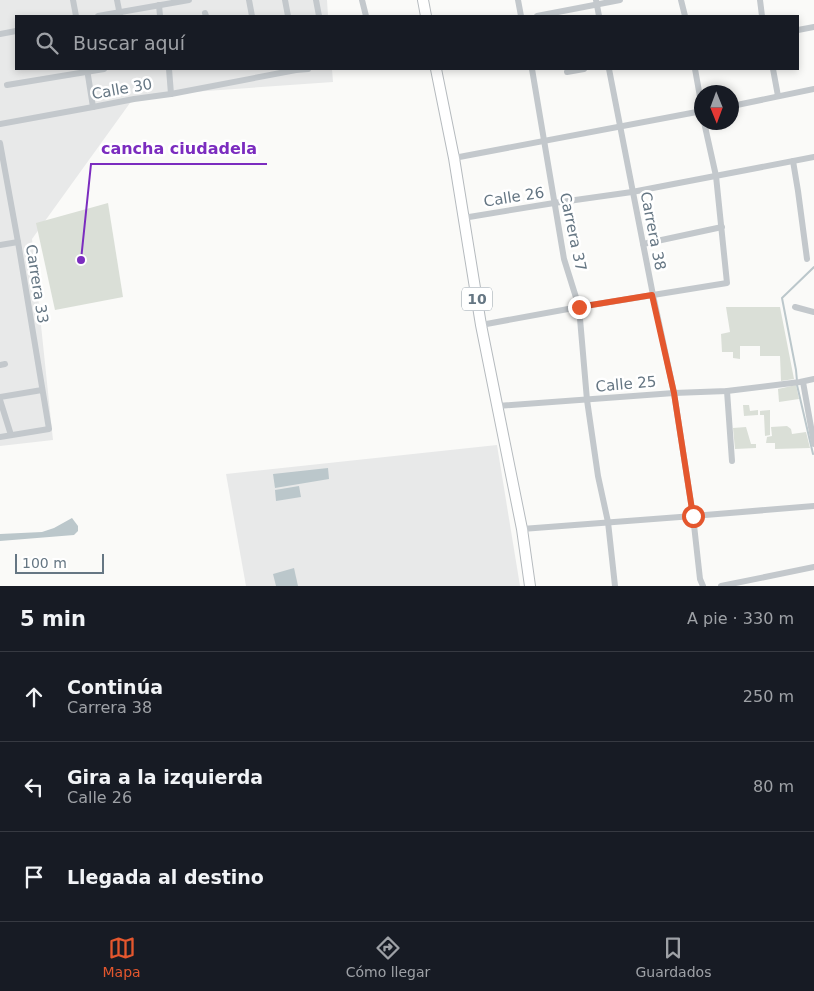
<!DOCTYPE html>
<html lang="es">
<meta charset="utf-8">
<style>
:root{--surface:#171b24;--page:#242831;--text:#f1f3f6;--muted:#9ea1a6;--line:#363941;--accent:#e4572e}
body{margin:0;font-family:"DejaVu Sans",sans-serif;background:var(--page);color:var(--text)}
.compass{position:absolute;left:694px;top:85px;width:45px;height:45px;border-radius:50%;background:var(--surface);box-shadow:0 2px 8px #0003;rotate:179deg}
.scale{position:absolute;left:15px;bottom:12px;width:89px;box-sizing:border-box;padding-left:5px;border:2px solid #657683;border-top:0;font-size:14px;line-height:18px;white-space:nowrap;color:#657683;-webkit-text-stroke:4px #fff;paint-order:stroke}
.stop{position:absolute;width:15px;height:15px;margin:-11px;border:4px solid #e4572e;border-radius:50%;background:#fff}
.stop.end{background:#e4572e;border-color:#fff;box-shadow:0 1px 5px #0008}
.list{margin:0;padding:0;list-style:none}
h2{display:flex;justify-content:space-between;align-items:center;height:65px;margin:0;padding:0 20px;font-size:21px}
h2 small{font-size:16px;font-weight:400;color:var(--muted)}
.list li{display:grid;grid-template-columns:32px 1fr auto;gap:15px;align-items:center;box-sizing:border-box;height:90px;padding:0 20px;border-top:1px solid var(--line)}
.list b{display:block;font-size:19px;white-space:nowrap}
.list p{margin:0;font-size:16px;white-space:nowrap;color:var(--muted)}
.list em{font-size:16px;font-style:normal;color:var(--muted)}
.icon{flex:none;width:28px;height:28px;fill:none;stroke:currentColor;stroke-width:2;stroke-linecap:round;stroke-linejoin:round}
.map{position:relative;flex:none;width:814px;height:586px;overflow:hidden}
.search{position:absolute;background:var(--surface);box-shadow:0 2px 8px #0003;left:15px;right:15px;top:15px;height:55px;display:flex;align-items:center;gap:12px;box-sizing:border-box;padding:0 18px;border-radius:0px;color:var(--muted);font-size:19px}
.sheet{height:335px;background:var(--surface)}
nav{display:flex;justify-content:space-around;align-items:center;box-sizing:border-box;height:70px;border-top:1px solid var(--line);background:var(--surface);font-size:14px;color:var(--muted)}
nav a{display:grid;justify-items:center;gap:2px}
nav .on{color:var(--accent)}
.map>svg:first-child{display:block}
</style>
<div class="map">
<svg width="814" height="586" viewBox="0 0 814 586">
<rect width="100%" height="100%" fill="#fafaf8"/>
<g fill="#e8e9e9">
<path d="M0,0H327L328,16H16V69H332L333,82L135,96L32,239L53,440L0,446Z"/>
<path d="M497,445L520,586H246L226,474Z"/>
</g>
<g fill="#dadfd7">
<path d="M108,203L123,297L55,310L36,223Z"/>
<path d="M726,307H780L794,379L781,381L780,356H760V346H740V359L733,358V352H722L721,334L730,332Z"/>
<path d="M796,385L799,399L779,402L778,389Z"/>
<path d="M743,405H749L750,411L758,410V415L744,416Z"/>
<path d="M770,410V435L765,436L764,415H760V411Z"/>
<path d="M787,426L791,429L792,434L806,432L810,448L775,449V443H766L767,437L772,436L771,427Z"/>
<path d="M746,427L751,444H756V448L735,449L733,428Z"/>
</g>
<g fill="#bbc7cb">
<path d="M328,468L329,479L275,488L273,474Z"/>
<path d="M299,486L301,497L276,501L275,490Z"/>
<path d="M72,518L78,526V531L74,535L0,541V534L42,532L54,528Z"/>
<path d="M294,568L298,586H276L273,574Z"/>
</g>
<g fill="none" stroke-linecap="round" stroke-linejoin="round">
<g stroke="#bbc7cb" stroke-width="2">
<path d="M797,381L796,370L782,298L814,267"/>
<path d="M797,385L813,454"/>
</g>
<g stroke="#b5babe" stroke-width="12">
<g id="primary">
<path d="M423,0L426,16"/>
<path d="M436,69L454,158L481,325L522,529L530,586"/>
</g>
</g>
<g stroke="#c3c8cc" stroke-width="6">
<path d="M73,0L76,16"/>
<path d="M117,0L120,15"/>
<path d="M249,0L252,16"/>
<path d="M285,0L288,16"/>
<path d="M316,0L319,16"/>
<path d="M362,0L366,16"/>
<path d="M518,0L521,16"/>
<path d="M596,0L599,16"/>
<path d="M681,0L685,16"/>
<path d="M760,0L762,16"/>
<path d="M159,5L160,16"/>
<path d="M205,13L206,16"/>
<path d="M98,16L189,0"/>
<path d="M537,16L620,0"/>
<path d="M798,30L814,27"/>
<path d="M0,34L16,31"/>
<path d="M87,69L93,107"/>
<path d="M169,69L171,94"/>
<path d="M532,69L564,259L579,307L587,400L598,476L608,522L615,586"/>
<path d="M609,69L653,295L674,393L693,516L700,579L703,586"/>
<path d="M695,69L702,108"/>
<path d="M773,69L778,96"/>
<path d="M567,72L584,69"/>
<path d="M7,85L104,69"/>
<path d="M732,106L814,89"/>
<path d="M0,124L93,107L134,99L171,94L296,70L308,69"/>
<path d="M0,143L18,242L49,429L0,437"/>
<path d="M454,158L702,111"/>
<path d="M793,161L798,191L807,259"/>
<path d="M463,218L554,203L632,192L814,157"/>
<path d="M643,244L722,227"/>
<path d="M0,245L18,242"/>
<path d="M795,307L814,312"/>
<path d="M481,325L579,307L727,283L716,176L704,122"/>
<path d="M0,365L5,364"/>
<path d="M803,382L814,444"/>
<path d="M727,391L732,461"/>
<path d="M0,397L42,390"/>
<path d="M0,400L11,435"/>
<path d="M498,406L674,393L727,391L800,382L814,379"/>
<path d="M522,529L693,516L814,506"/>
<path d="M721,586L814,567"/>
</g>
<use href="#primary" stroke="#fff" stroke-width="10"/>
</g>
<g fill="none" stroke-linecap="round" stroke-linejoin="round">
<path stroke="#e4572e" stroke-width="6" d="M579,307L652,295L674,393L693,516"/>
</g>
<g text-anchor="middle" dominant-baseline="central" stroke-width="5" stroke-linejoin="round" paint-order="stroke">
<rect fill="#fff" stroke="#939fa8" stroke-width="1" x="462" y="287.5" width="30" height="23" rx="4"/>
<g font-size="14" font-weight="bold" fill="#657683">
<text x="477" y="299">10</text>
</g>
<g font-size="15" fill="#657683" stroke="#fff">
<text transform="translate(122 89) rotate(-10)">Calle 30</text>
<text transform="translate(514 197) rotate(-9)">Calle 26</text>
<text transform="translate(653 231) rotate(79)">Carrera 38</text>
<text transform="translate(573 232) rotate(78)">Carrera 37</text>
<text transform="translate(37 284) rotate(81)">Carrera 33</text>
<text transform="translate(626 384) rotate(-5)">Calle 25</text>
</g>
</g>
<path fill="none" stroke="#7b2cbf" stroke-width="2" d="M81 260L91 164H267"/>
<circle fill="#7b2cbf" stroke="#fff" stroke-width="2" cx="81" cy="260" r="5"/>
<g font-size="16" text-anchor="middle" font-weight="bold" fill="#7b2cbf" stroke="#fff" stroke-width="5" stroke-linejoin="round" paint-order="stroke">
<text x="179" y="154">cancha ciudadela</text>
</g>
</svg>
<svg class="compass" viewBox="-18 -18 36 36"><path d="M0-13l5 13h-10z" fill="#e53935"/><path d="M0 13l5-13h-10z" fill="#9ea1a6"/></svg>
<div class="scale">100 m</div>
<div class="stop" style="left:693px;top:516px"></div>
<div class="stop end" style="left:579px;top:307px"></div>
<div class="search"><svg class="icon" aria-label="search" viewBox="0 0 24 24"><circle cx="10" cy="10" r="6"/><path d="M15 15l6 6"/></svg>Buscar aquí</div>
</div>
<section class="sheet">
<h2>5 min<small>A pie · 330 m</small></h2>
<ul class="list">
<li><svg class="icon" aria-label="ahead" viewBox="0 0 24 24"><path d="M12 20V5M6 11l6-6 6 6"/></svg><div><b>Continúa</b><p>Carrera 38</p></div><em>250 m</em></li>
<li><svg class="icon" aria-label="left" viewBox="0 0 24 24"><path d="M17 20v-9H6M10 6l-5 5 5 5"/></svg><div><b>Gira a la izquierda</b><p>Calle 26</p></div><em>80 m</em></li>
<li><svg class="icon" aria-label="arrive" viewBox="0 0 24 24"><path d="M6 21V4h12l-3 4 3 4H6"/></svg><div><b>Llegada al destino</b></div></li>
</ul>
</section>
<nav>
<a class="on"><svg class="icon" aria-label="map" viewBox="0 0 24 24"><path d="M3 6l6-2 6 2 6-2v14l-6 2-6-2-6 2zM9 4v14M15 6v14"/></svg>Mapa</a>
<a><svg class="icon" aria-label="directions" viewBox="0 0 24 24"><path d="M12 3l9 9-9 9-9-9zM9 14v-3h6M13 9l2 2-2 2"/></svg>Cómo llegar</a>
<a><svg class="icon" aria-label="saved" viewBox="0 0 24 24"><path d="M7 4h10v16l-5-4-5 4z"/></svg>Guardados</a>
</nav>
